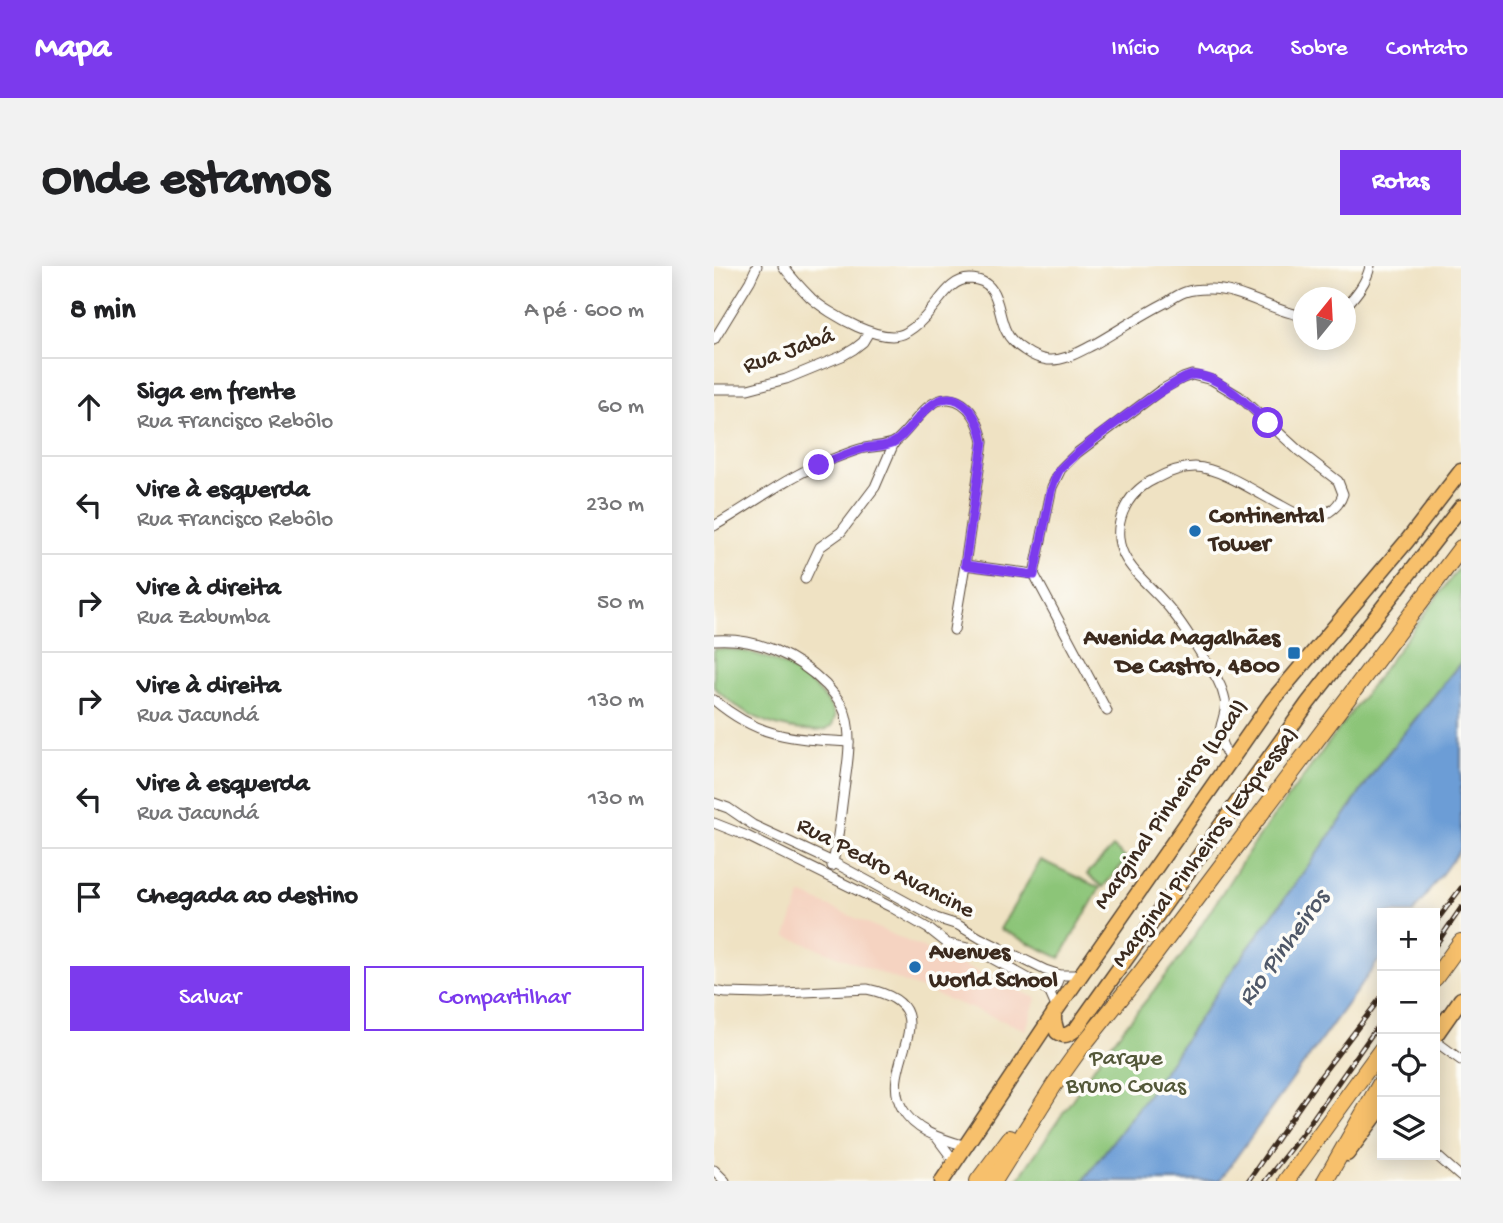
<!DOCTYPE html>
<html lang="pt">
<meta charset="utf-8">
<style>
:root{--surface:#fff;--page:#f2f2f2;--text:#202124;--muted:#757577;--line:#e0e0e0;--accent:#7c3aed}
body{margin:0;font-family:"Gochi Hand",sans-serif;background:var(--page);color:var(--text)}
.controls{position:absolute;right:21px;bottom:21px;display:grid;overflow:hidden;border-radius:0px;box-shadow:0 4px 18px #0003}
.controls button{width:63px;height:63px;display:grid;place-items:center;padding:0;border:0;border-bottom:2px solid var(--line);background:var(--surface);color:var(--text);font:35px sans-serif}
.compass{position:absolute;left:579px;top:21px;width:63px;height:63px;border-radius:50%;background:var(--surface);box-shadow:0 4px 18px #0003;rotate:18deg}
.stop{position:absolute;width:21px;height:21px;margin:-16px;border:5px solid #7c3aed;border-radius:50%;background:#fff}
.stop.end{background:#7c3aed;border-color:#fff;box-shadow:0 2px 7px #0008}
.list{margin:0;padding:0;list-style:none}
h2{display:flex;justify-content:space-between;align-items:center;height:91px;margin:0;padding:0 28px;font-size:30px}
h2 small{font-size:23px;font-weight:400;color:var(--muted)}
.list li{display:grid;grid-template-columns:46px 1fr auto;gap:21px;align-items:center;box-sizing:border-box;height:98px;padding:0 28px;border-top:2px solid var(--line)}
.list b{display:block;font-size:26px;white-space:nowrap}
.list p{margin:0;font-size:23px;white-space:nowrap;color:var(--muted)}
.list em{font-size:23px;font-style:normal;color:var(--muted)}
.actions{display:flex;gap:14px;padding:21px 28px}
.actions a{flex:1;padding:16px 0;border:2px solid var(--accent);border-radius:0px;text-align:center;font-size:24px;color:var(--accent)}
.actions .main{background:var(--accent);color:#fff}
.icon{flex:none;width:38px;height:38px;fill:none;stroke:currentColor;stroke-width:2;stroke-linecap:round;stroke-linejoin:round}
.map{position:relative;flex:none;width:747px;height:915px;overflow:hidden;border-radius:0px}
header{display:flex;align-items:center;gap:42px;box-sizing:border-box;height:98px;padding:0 35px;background:var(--accent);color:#fff}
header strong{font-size:33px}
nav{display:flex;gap:38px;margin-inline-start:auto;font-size:24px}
.intro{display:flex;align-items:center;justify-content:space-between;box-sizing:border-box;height:168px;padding:0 42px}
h1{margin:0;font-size:49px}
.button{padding:18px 32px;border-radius:0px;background:var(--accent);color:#fff;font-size:24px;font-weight:700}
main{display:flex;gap:42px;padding:0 42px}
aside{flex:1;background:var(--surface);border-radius:0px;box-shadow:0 4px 18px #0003}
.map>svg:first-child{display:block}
</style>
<header>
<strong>Mapa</strong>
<nav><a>Início</a><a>Mapa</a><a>Sobre</a><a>Contato</a></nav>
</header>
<div class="intro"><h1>Onde estamos</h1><a class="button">Rotas</a></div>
<main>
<aside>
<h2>8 min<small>A pé · 600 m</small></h2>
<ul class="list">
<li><svg class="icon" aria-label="ahead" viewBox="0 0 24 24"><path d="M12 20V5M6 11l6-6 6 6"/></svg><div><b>Siga em frente</b><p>Rua Francisco Rebôlo</p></div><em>60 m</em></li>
<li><svg class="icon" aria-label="left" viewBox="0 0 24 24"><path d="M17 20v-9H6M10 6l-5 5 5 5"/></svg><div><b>Vire à esquerda</b><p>Rua Francisco Rebôlo</p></div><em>230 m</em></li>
<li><svg class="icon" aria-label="right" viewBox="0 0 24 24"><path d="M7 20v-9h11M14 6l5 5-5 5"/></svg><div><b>Vire à direita</b><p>Rua Zabumba</p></div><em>50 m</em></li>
<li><svg class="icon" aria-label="right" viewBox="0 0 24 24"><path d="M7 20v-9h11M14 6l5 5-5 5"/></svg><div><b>Vire à direita</b><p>Rua Jacundá</p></div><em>130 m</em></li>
<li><svg class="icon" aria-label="left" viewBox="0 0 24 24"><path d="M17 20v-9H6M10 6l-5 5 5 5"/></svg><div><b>Vire à esquerda</b><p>Rua Jacundá</p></div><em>130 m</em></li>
<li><svg class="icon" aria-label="arrive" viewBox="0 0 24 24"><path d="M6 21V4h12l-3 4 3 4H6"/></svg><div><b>Chegada ao destino</b></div></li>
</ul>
<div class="actions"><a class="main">Salvar</a><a>Compartilhar</a></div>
</aside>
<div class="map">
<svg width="747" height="915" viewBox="0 0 747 915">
<rect width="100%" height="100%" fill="#fdfcf7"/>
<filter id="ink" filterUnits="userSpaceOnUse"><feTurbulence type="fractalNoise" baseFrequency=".0143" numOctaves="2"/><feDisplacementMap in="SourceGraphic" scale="14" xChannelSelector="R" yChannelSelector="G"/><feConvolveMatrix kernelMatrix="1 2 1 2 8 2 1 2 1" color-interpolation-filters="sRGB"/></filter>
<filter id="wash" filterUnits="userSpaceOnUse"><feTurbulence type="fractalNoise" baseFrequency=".00686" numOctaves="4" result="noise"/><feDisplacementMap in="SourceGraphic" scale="28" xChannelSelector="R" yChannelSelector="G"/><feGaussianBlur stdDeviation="1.57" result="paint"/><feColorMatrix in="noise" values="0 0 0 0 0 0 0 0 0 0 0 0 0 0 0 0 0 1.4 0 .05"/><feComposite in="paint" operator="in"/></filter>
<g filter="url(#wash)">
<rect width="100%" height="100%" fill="#efe2c3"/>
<path fill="#f5d3c1" d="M87,628L322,732L312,764L72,670Z"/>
<g fill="#8cc578" stroke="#64784b" stroke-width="2">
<path d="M747,299V396L666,497L631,549L507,720L440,820L369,915H303L389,788L467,691L540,577Z"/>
<path d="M0,383C40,382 81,398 107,428C113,435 119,442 121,451L118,460C110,466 101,465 92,464C56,462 25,446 0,421Z"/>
<path d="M399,581L413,593L389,621L373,608Z"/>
<path d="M327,594L386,622L346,692L286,663Z"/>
</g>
<path fill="#6c9dd6" stroke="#54647a" stroke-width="2" d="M747,396V582L699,647H668V690L505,915H369L440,820L507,720L631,549L666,497Z"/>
</g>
<g filter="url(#ink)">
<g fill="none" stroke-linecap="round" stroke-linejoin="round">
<g stroke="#564637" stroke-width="11">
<g id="minor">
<path d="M69,0C77,11 87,22 97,32C115,48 170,81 193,66C201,61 210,53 216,45C228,32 237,13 256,13C287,14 282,45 292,65C296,74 302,79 310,84C317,89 325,93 334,94C351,95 365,86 379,79C404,65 427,49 453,36C459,32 465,28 471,26C477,24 486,23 493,23C527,22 556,45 590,50"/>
<path d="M632,40C642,29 653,16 656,0"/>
<path d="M0,74L36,15L43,0"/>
<path d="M0,123H34L72,113L128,90L140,83L149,76L155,66"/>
<path d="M0,260C36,240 68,214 106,198C119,193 133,187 146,183C157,180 174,181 182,175C198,163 212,131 235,133C256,135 266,158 269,176L251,299L240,364"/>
<path d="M251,299L320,308"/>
<path d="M91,313L106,281L127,266L161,221L180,177"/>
<path d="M0,374C42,371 82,389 112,419C120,428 129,438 132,450C139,476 132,505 129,531C126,554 124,577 118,600"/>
<path d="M0,434C45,472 79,473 135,476"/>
<path d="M393,445L320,308L338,221L347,203L363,187L447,124L469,112L478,109L498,114L525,130L585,185L624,215L629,228C625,242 608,254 592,251C584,249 575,244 568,240C547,229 505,201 481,201C468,201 452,207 441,213C426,220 415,231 409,246C390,294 437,315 460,348C469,359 476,371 484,383C494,400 507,414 511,434C514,448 505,457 506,470C506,478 513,487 516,494"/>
<path d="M0,537L14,542L39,559L119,596L222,652L244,659L266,672L331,704L346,709H367"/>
<path d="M0,557L33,570L177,641L215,663L234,678L263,684L328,720L336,727L343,743"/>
<path d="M0,725L12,727L49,728L153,723C239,741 162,798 188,842C201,866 228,873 252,880"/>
<path d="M336,727L342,719L346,709"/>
<path d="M721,775L747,794"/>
<path d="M223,872L241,896"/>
<path d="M721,888L747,911"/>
<path d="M0,904L11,915"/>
</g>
</g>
<g stroke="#564637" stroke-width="17">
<g id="trunk">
<path d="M340,747V755L343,766C351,772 355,768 362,763L594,437L747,241"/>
<path d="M721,770L747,733"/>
<path d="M633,888L668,841"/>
<path d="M228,915L343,743L558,435L693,275L747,205"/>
</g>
</g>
<g stroke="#564637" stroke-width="18">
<g id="motorway">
<path d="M721,712L747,676"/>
<path d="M264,915L296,872"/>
<path d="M280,915L340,819L365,784L426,708L747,282"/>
<path d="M572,915L668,783"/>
<path d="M611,915L668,815"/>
</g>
</g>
<use href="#minor" stroke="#fff" stroke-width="9"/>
<use href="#trunk" stroke="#f7c06c" stroke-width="14"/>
<use href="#motorway" stroke="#f7c06c" stroke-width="16"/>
<g stroke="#3b2a1e" stroke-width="5">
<g id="rail">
<path d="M721,657L747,622"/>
<path d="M721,680L747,642"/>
<path d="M534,915L606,811L668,730"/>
<path d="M551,915L588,868L668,754"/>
</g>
</g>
<use href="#rail" stroke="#fdfcf7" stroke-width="2.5" stroke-dasharray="8" stroke-linecap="butt"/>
</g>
</g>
<g fill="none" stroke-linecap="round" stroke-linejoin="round" filter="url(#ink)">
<path stroke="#7c3aed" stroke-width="9" d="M105,199C120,193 135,186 151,182C160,180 174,181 182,175C202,161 224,111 254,142C262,151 267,163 269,176L251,299L320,309C324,289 328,270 332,251C335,235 337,219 345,205C355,189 461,111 479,109C505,108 536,141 554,157"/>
</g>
<g fill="#1f6fb2" stroke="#fdfcf7" stroke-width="2.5">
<circle cx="481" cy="265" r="7"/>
<rect x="573" y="380" width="14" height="14" rx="3.5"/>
<circle cx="201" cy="701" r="7"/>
</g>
<g text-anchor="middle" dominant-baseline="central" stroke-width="7" stroke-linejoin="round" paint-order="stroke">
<g font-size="24" fill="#3b2a1e" stroke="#fdfcf7">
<text transform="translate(75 86) rotate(-20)">Rua Jabá</text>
<text transform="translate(458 539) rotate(-55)">Marginal Pinheiros (Local)</text>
<text transform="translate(492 582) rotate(-53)">Marginal Pinheiros (Expressa)</text>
<text transform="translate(171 603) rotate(27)">Rua Pedro Avancine</text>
</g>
<g font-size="24" font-weight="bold" fill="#3b2a1e" stroke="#fdfcf7" text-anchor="start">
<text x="495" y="251">Continental<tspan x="495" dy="28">Tower</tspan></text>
<text x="566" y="373" text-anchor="end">Avenida Magalhães<tspan x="566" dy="28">De Castro, 4800</tspan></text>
<text x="215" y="687">Avenues<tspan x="215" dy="28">World School</tspan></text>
</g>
<g font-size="24" fill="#535839" stroke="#fdfcf7">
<text x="412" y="793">Parque<tspan x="412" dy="28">Bruno Covas</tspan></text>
</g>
<g font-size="26" font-style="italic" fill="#4f5868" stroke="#fdfcf7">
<text transform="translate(571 683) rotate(-54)">Rio Pinheiros</text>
</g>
</g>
</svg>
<div class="controls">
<button>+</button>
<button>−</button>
<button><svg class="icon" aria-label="locate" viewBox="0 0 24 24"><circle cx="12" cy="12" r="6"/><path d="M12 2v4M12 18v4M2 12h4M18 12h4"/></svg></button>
<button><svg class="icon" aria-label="layers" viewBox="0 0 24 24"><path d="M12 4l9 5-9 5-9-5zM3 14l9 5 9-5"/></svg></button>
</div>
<svg class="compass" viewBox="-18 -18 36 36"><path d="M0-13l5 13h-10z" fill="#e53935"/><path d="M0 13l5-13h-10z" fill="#757577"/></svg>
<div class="stop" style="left:554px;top:157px"></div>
<div class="stop end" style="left:105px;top:199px"></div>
</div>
</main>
